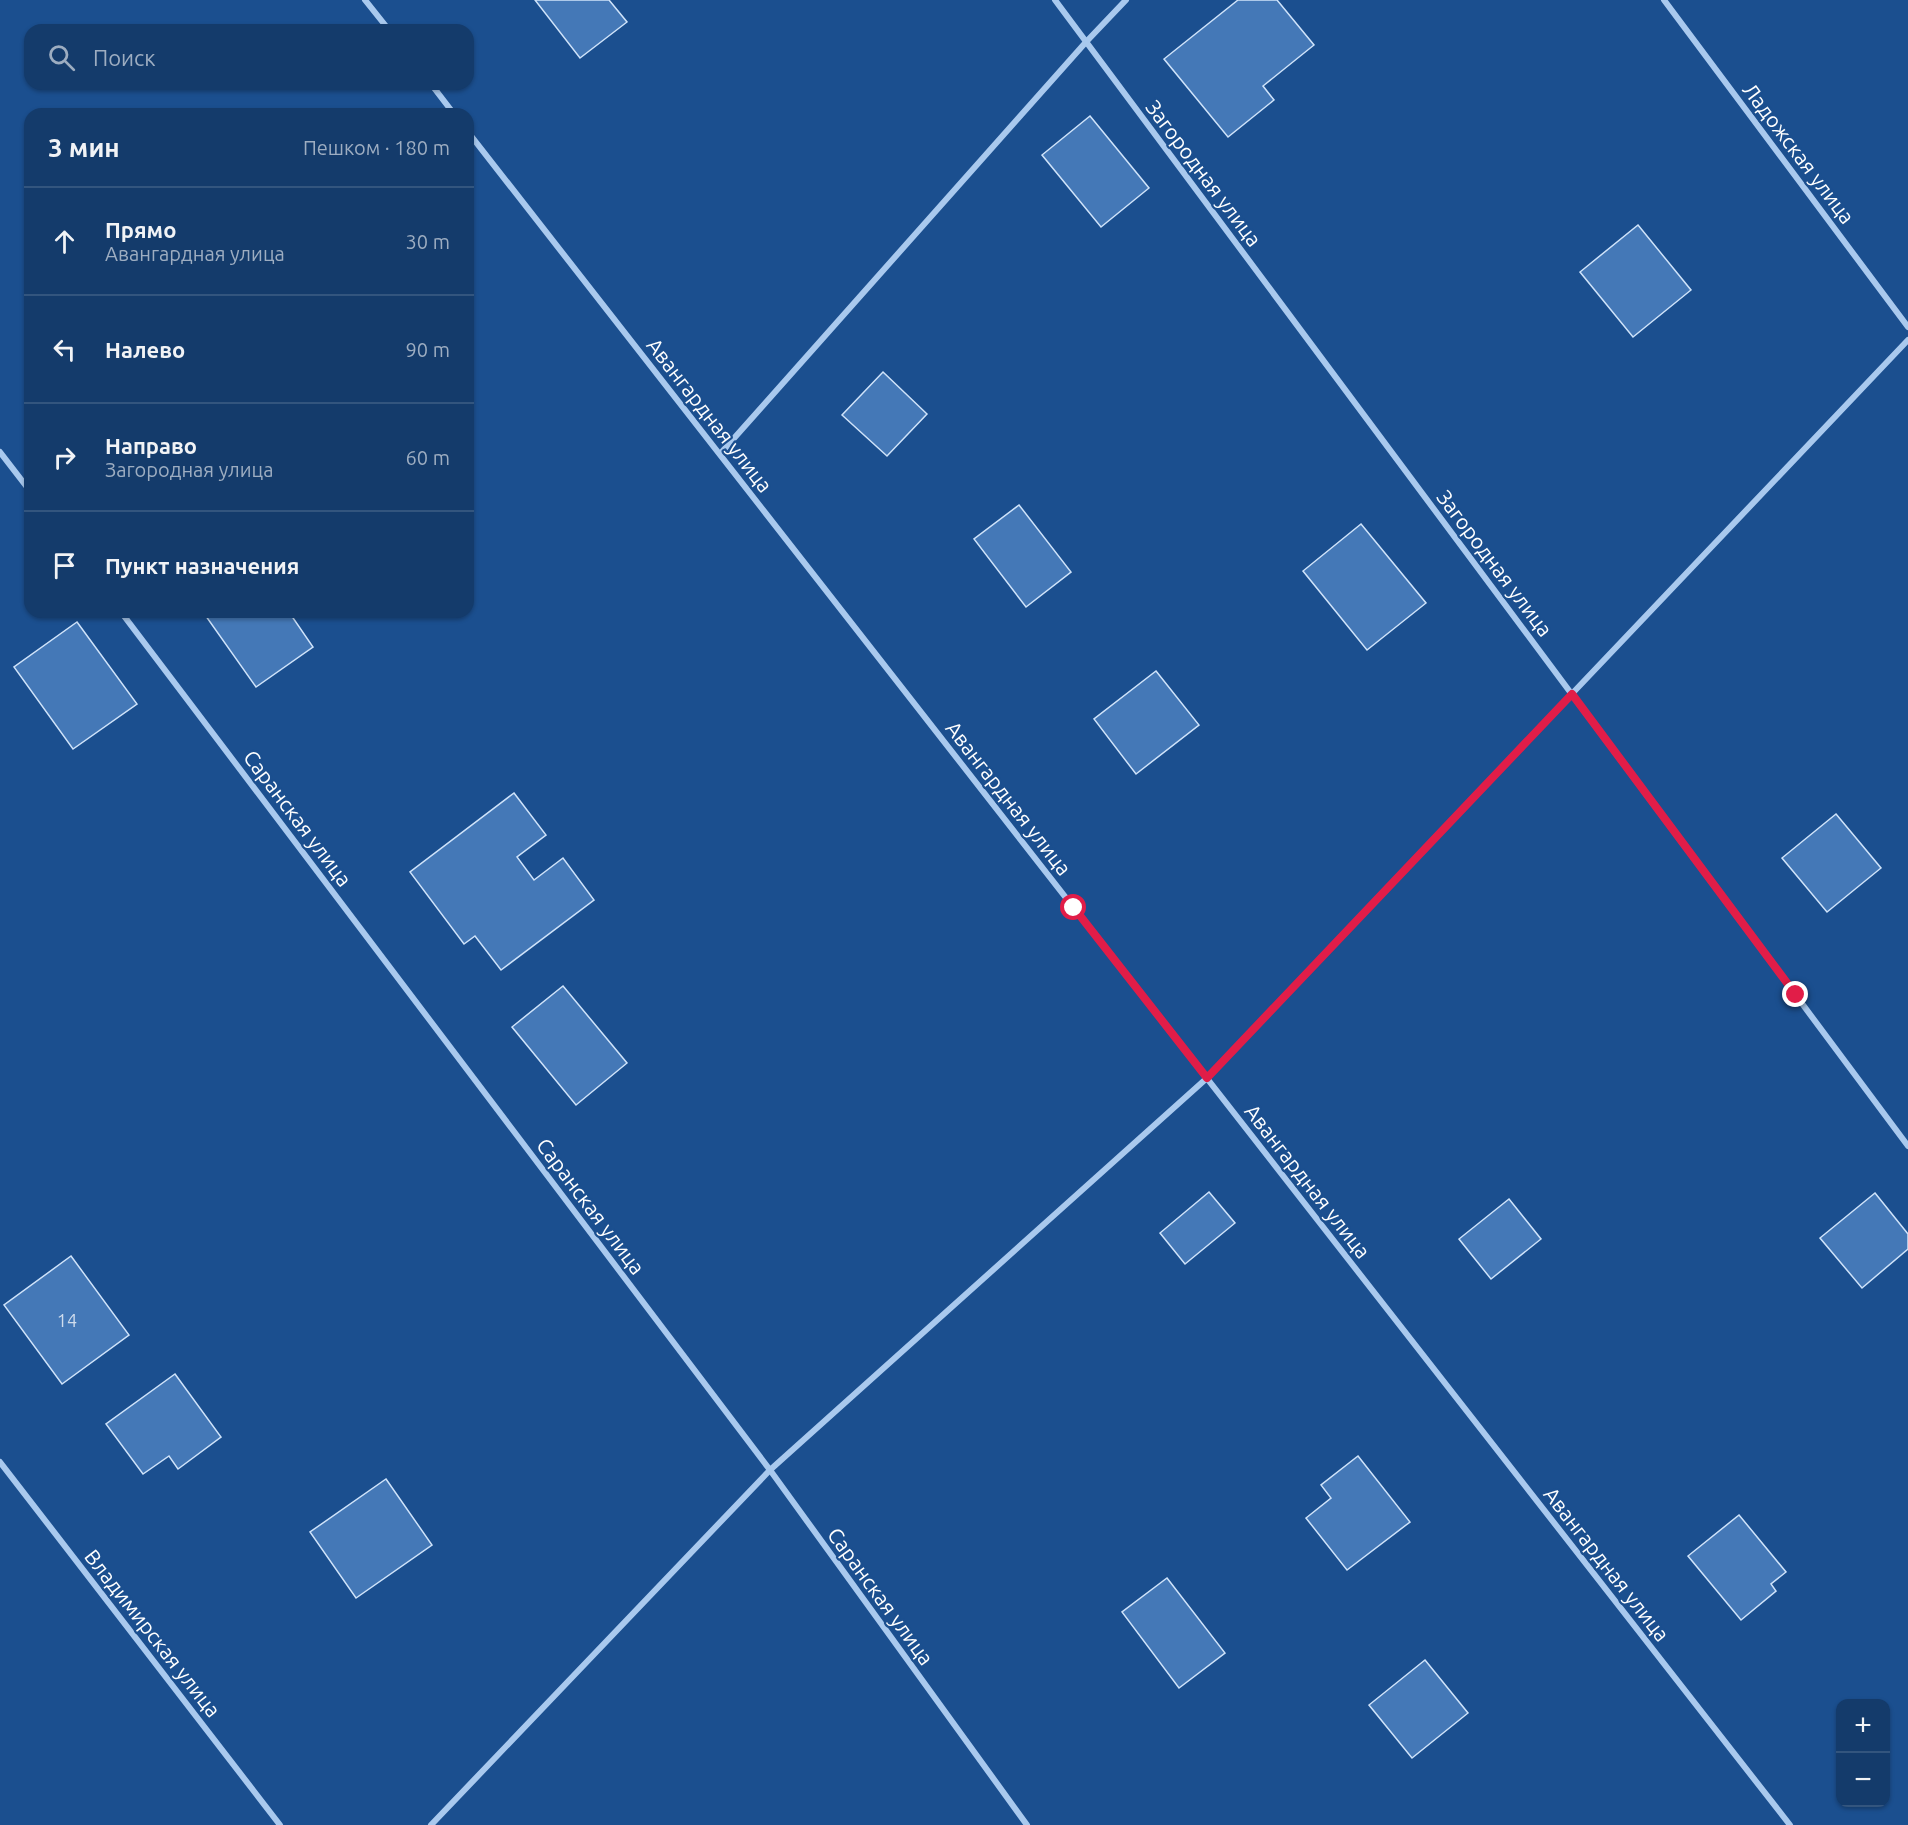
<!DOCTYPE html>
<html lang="ru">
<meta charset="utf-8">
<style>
:root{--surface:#143b6b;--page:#1d4271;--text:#f1f3f6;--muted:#9dadc1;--line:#33557e}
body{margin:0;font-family:Ubuntu,sans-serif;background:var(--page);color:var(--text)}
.controls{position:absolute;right:18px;bottom:18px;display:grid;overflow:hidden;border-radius:12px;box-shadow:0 2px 4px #0004}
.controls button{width:54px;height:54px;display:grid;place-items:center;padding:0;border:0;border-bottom:2px solid var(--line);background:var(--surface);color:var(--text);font:30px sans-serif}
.stop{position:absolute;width:18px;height:18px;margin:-14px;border:4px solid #e11d48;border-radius:50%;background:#fff}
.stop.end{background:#e11d48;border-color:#fff;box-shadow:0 2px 6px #0008}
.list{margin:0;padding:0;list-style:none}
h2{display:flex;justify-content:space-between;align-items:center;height:78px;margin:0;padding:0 24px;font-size:26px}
h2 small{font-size:20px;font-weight:400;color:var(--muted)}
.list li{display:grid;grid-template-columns:39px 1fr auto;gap:18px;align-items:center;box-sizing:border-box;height:108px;padding:0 24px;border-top:2px solid var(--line)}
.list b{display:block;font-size:22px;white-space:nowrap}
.list p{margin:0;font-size:20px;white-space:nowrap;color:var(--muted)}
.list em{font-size:20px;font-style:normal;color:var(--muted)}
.icon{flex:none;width:33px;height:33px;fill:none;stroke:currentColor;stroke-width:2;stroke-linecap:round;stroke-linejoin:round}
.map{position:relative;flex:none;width:1908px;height:1825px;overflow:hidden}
.search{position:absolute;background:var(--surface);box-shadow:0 2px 4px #0004;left:24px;top:24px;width:450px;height:66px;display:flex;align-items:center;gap:15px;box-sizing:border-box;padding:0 21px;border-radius:18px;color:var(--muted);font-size:22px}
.panel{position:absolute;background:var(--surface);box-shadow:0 2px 4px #0004;left:24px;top:108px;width:450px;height:510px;border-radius:18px}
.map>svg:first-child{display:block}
</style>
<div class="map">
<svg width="1908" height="1825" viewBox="0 0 1908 1825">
<rect width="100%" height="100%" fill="#1b4f8f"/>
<g fill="#4478b7" stroke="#cfe3fa" stroke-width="1.5">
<path d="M535,0H609L627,22L580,58Z"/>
<path d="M1238,0H1277L1314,45L1263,86L1274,100L1228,137L1164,59Z"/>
<path d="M1090,116L1149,188L1101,227L1042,155Z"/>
<path d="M1638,225L1691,290L1633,337L1580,272Z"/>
<path d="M883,372L927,414L887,456L842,415Z"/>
<path d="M1019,505L1071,572L1026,607L974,539Z"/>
<path d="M1361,524L1426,603L1367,650L1303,571Z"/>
<path d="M203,612H289L313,647L256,687Z"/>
<path d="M77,622L137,704L73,749L14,667Z"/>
<path d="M1156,671L1199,725L1136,774L1094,719Z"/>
<path d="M514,793L546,835L517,857L534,880L563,858L594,900L501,970L475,936L464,944L410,872Z"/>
<path d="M1836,814L1881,868L1827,912L1782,858Z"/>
<path d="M563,986L627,1063L576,1105L512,1027Z"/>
<path d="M1209,1192L1235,1223L1185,1264L1160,1233Z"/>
<path d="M1875,1193L1908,1234V1249L1862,1288L1820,1238Z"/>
<path d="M1509,1199L1541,1239L1491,1279L1459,1239Z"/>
<path d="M71,1256L129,1335L62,1384L4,1305Z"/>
<path d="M175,1374L221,1437L178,1469L169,1456L143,1474L106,1424Z"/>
<path d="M1358,1456L1410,1522L1347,1570L1306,1518L1331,1498L1321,1485Z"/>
<path d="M386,1479L432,1545L356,1598L310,1532Z"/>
<path d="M1739,1515L1786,1572L1771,1584L1776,1591L1741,1620L1688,1556Z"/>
<path d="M1167,1578L1225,1653L1179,1688L1122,1612Z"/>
<path d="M1425,1660L1468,1713L1412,1758L1369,1705Z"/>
</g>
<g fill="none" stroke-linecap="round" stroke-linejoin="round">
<g stroke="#a9c9ee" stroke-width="6">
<path d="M365,0L389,30"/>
<path d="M1055,0L1908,1146"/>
<path d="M1664,0L1908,327"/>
<path d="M431,84L454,114"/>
<path d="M468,132L1790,1825"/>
<path d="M0,452L30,491"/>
<path d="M720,454L1086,42L1126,0"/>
<path d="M121,612L770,1470L1027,1825"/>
<path d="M0,1462L280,1825"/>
<path d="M431,1825L770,1470L1207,1078L1908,340"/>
</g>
</g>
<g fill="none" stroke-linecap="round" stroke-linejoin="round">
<path stroke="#e11d48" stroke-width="8" d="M1074,908L1207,1078L1572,694L1796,995"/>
</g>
<g text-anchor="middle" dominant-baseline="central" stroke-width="4.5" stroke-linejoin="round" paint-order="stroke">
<g font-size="18" fill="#d0dded">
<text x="67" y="1320">14</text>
</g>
<g font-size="21" fill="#fff" stroke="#1b4f8f">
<text transform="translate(1799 153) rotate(53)">Ладожская улица</text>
<text transform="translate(1204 173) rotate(53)">Загородная улица</text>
<text transform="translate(710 415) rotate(52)">Авангардная улица</text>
<text transform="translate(1495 563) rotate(53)">Загородная улица</text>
<text transform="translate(1009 798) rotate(52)">Авангардная улица</text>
<text transform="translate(298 818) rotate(53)">Саранская улица</text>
<text transform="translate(1308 1181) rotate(52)">Авангардная улица</text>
<text transform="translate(591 1206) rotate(53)">Саранская улица</text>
<text transform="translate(1607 1564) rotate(52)">Авангардная улица</text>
<text transform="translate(881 1596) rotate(54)">Саранская улица</text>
<text transform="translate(153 1633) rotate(52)">Владимирская улица</text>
</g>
</g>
</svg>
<div class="controls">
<button>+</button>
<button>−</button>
</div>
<div class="stop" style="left:1074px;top:908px"></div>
<div class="stop end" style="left:1796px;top:995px"></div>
<div class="search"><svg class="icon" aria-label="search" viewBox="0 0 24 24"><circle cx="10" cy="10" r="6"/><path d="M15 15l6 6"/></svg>Поиск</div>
<section class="panel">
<h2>3 мин<small>Пешком · 180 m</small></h2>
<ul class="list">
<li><svg class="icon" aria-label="ahead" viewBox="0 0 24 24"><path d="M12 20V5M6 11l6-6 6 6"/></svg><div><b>Прямо</b><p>Авангардная улица</p></div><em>30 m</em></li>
<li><svg class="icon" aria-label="left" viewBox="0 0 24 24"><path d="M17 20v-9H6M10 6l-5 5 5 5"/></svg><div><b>Налево</b></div><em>90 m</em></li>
<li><svg class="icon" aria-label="right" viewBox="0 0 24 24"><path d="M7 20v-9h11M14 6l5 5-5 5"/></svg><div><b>Направо</b><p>Загородная улица</p></div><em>60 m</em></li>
<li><svg class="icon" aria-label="arrive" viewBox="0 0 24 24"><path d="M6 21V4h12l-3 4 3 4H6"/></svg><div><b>Пункт назначения</b></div></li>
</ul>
</section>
</div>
